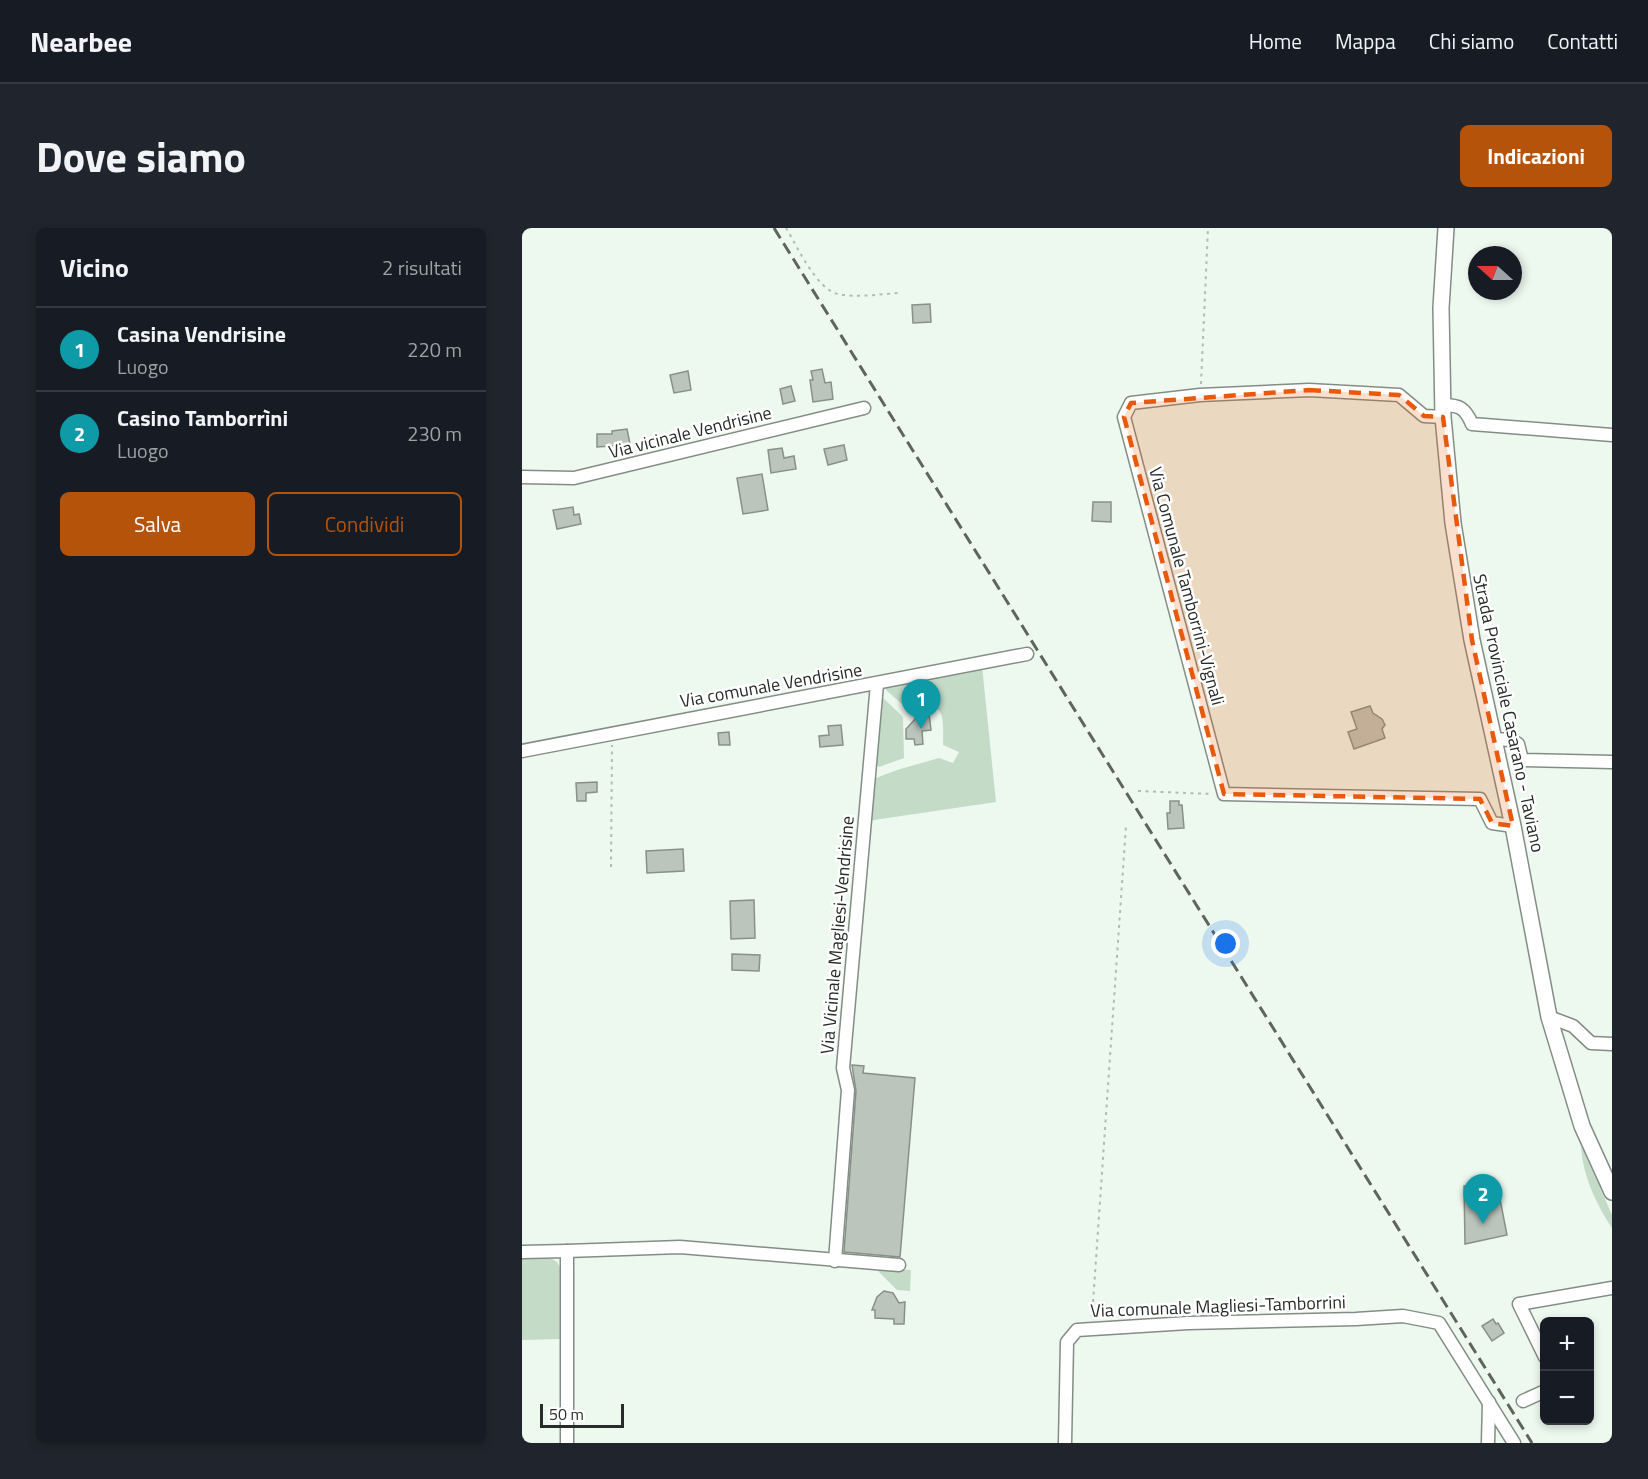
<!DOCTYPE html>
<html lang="it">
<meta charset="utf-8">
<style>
:root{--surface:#171b24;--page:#20242c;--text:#f1f3f6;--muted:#9ea1a6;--line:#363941;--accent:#b45309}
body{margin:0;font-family:"Titillium Web",sans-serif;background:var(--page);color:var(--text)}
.controls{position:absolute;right:18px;bottom:18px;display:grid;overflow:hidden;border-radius:9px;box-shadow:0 3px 9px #0003}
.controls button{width:54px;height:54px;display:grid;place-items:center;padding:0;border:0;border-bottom:2px solid var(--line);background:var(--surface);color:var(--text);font:30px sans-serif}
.compass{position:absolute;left:946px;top:18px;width:54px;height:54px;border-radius:50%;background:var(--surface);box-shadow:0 3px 9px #0003;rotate:291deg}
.scale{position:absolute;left:18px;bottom:15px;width:84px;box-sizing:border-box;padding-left:6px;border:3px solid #272c28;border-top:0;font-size:16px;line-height:21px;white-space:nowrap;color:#272c28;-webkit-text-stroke:4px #fff;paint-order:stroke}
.you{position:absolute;left:704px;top:716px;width:21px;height:21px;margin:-15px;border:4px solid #fff;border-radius:50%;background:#1a73e8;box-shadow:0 0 0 9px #1a73e833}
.badge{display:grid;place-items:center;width:39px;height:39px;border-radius:50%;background:var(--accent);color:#fff;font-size:20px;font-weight:700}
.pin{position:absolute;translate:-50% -50px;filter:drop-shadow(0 2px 3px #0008)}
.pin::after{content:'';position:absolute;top:32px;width:21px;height:18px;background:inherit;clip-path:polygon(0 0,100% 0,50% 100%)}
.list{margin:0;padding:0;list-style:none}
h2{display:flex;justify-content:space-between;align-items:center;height:78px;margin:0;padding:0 24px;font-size:26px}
h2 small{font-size:20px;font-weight:400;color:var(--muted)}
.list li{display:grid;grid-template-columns:39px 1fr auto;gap:18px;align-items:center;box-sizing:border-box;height:84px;padding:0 24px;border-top:2px solid var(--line)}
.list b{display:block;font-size:22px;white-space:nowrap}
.list p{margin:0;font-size:20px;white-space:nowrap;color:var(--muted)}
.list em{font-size:20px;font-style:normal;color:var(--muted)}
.actions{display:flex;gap:12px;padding:18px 24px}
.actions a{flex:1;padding:14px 0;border:2px solid var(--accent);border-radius:9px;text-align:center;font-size:21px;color:var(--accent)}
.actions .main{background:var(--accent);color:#fff}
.map{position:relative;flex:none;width:1090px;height:1215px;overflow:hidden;border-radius:9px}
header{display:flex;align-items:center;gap:36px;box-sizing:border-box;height:84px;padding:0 30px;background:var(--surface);border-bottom:2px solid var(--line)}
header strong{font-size:28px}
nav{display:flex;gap:33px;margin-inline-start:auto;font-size:21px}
.intro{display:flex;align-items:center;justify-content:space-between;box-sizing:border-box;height:144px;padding:0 36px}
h1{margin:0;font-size:42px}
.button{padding:15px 27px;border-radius:9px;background:var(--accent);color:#fff;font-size:21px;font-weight:700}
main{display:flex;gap:36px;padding:0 36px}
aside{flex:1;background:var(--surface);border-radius:9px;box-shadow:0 3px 9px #0003}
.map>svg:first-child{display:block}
</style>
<header>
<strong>Nearbee</strong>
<nav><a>Home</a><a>Mappa</a><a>Chi siamo</a><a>Contatti</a></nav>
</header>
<div class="intro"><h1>Dove siamo</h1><a class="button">Indicazioni</a></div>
<main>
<aside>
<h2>Vicino<small>2 risultati</small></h2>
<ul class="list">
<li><span class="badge" style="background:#0f9aa8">1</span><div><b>Casina Vendrisine</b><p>Luogo</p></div><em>220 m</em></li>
<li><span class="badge" style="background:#0f9aa8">2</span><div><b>Casino Tamborrìni</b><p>Luogo</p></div><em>230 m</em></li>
</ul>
<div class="actions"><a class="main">Salva</a><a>Condividi</a></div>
</aside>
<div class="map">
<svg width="1090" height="1215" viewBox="0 0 1090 1215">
<rect width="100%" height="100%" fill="#edf8ef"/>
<g fill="#c4dbc8">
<path d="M460,438L474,574L345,593L350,556L354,550L375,542L417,530L431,535L437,524L421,517C422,477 421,477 382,478L364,462L363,457Z"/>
<path d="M358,467L381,489L382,530L357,539L352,534Z"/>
<path d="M1059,917L1090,987V1000C1074,976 1060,946 1059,917Z"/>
<path d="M0,1031H30L35,1034L40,1043L38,1111L0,1112Z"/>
<path d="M353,1040L389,1042L388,1063L375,1062Z"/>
</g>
<g fill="#bbc5bc" stroke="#879189" stroke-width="1.5">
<path d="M408,76L409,94L391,95L390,77Z"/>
<path d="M300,141L303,155L309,154L311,171L291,174L288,152H291L289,143Z"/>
<path d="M166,143L169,162L152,165L148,147Z"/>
<path d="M269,158L273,173L261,176L258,161Z"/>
<path d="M105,201L109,221L91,225L90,218L75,219V206H90V203Z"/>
<path d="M322,217L325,232L306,237L302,221Z"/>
<path d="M260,220L262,230L272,228L274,241L249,245L246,222Z"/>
<path d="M240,246L246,282L221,286L215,250Z"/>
<path d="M571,274H589V294L570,293Z"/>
<path d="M51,279L52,287L57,286L59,296L35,301L31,282Z"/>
<path d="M848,478L851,485L860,491L863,497L860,501L863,510L832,521L826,504L835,501L829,484Z"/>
<path d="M407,486L409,502L400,503L401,516L393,517L392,511H384V501L397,487Z"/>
<path d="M319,497L321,517L298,519L297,508L307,507L306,498Z"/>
<path d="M207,504L208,517H197L196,505Z"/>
<path d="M75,554V564L64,565V573H55L54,555Z"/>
<path d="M648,573H657V577H660L662,600L646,601L645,585H648Z"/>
<path d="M161,621L162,643L125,645L124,623Z"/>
<path d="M232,672L233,710L209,711L208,673Z"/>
<path d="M210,726L238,727L237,743L210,742Z"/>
<path d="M330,837L342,838L341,845L393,850L378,1029L322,1024L334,863Z"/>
<path d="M959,954L962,969L977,966L985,1007L943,1016L942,958Z"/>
<path d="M362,1063L371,1065L377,1075L383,1074L382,1096H372V1091L353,1090V1082H350L355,1069Z"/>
<path d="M971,1091L974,1096L976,1095L982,1105L970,1113L960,1098Z"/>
</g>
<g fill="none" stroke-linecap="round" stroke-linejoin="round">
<g stroke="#838d85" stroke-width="15">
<g id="minor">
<path d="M920,177C938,177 943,180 950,196L1090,207"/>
<path d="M921,189L902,188L877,167L787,162L678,167L609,175L602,189L702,566L958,571L970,595L991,598"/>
<path d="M0,249L52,250L342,180"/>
<path d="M972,511L989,512L996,516L1000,532L1090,534"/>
<path d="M0,523L505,426"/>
<path d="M1027,789L1051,798L1069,815L1090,816"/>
<path d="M45,1023L158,1019L377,1037"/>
<path d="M0,1024L45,1023V1215"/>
<path d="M313,1033L326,862L321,840L355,456"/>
<path d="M1023,1129L997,1076L1090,1060"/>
<path d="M1001,1173L1023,1163"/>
<path d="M543,1215L545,1114L555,1102L666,1095L834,1091L881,1088L917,1095L992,1215"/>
<path d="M966,1215L967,1174"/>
</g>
</g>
<g stroke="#838d85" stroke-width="18">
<path id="major" d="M924,0L919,80L921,189L931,295L950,412L991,598L1027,789L1060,898L1090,964"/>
</g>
<g stroke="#b1bbb3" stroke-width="2" stroke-dasharray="3 4.5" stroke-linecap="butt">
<path d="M264,0C275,18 295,62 316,66C335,70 358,66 377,65"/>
<path d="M679,156L686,0"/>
<path d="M616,563L690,566"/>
<path d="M89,639L90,517"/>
<path d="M570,1089L604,598"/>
</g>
<use href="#minor" stroke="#fff" stroke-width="12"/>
<use href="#major" stroke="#fff" stroke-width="15"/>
<path stroke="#5e655f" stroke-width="3" stroke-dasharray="12 6" stroke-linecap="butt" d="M252,0L1010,1215"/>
</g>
<path fill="#e8590c" fill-opacity="0.2" stroke="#e8590c" stroke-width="4.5" stroke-dasharray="12 8" stroke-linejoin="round" d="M787,162L877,167L902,188L921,189L950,412L991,598L970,595L958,571L702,566L602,189L609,175Z"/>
<g text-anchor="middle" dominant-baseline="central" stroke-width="5" stroke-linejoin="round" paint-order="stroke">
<g font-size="18" fill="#272c28" stroke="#fff">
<text transform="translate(168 204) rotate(-14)">Via vicinale Vendrisine</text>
<text transform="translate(665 358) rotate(75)">Via Comunale Tamborrini-Vignali</text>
<text transform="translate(249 457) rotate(-10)">Via comunale Vendrisine</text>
<text transform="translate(987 485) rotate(78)">Strada Provinciale Casarano - Taviano</text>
<text transform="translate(315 707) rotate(-85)">Via Vicinale Magliesi-Vendrisine</text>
<text transform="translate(696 1078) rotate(-2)">Via comunale Magliesi-Tamborrini</text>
</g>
</g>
</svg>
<div class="controls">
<button>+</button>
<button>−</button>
</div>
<svg class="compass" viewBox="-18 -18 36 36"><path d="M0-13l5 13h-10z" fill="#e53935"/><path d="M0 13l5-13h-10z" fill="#9ea1a6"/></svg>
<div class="scale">50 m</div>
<div class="you"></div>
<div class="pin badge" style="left:399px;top:501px;background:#0f9aa8">1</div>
<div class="pin badge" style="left:961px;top:996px;background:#0f9aa8">2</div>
</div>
</main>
